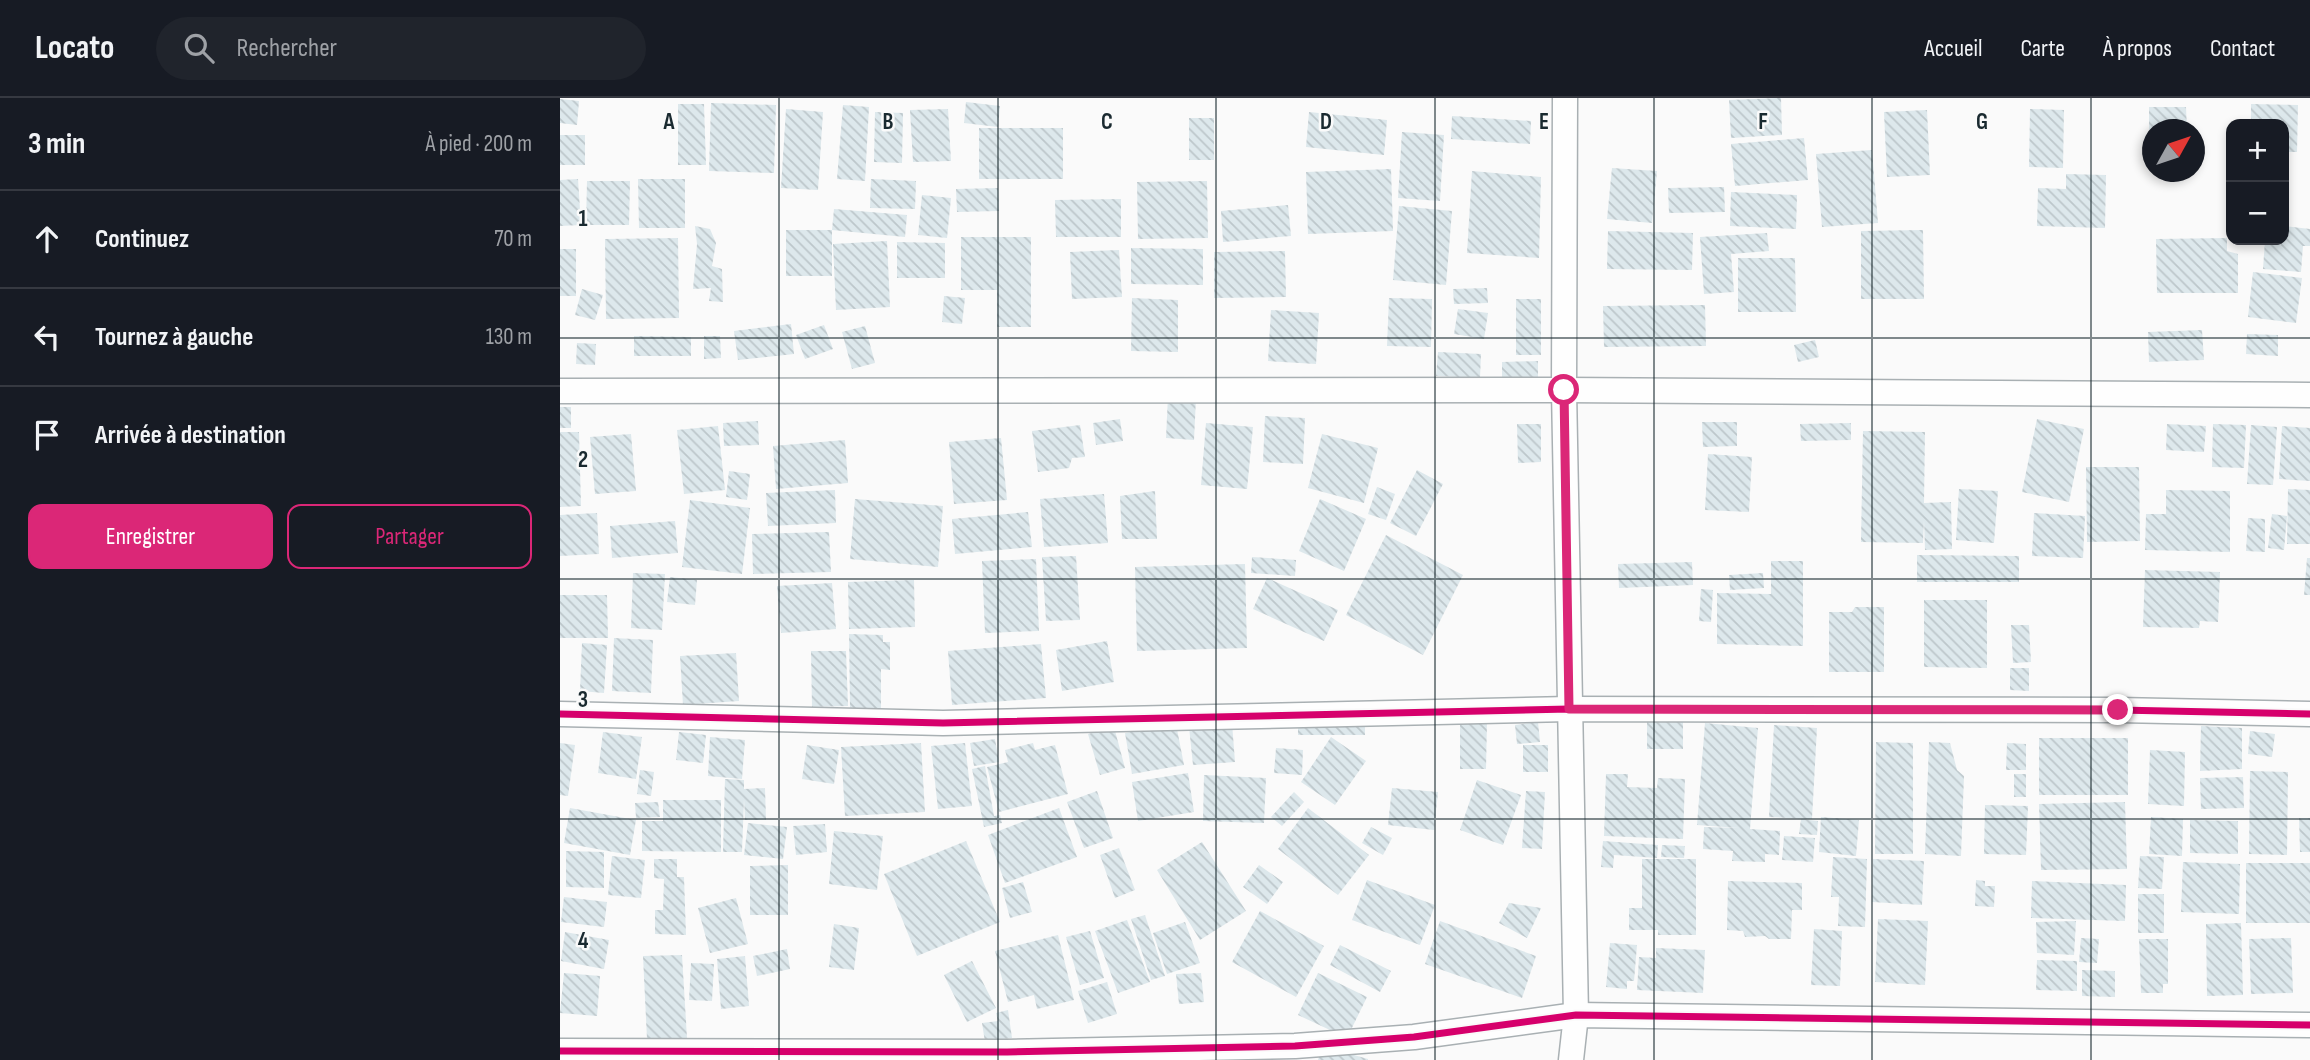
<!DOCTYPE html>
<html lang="fr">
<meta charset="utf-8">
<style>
:root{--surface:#171b24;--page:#20242c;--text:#f1f3f6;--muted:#9ea1a6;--line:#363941;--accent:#db2777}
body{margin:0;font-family:"Sofia Sans Condensed",sans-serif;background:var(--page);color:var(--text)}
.controls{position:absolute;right:21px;top:21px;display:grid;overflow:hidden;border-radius:14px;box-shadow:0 4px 10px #0003}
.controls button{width:63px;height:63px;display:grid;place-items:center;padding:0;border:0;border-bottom:2px solid var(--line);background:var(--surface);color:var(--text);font:35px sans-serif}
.compass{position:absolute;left:1582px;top:21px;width:63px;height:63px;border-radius:50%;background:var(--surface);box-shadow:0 4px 10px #0003;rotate:50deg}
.stop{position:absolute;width:21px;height:21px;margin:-16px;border:5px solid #db2777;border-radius:50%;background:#fff}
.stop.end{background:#db2777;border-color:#fff;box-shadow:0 2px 7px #0008}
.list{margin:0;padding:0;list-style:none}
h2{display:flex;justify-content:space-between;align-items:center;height:91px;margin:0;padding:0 28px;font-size:30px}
h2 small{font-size:23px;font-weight:400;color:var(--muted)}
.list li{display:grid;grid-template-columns:46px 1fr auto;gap:21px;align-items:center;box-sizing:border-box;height:98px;padding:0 28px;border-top:2px solid var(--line)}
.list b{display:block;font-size:26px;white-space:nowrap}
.list em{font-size:23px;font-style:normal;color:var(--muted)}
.actions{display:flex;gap:14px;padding:21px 28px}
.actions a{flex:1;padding:16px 0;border:2px solid var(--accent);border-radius:14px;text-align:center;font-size:24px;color:var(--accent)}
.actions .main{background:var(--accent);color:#fff}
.icon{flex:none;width:38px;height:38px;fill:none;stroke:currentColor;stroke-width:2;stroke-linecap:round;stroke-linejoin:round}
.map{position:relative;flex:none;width:1750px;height:962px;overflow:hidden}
header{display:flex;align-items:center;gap:42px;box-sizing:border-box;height:98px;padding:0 35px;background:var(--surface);border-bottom:2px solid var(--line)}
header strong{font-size:33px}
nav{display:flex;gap:38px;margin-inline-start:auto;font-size:24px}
.search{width:490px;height:63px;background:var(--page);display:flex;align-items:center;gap:18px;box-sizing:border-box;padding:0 24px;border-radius:38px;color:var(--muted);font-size:26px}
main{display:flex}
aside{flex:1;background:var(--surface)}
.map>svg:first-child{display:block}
</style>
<header>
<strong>Locato</strong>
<div class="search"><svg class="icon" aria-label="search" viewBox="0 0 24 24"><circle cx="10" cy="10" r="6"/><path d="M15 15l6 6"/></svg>Rechercher</div>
<nav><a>Accueil</a><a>Carte</a><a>À propos</a><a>Contact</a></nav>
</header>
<main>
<aside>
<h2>3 min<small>À pied · 200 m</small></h2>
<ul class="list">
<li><svg class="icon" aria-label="ahead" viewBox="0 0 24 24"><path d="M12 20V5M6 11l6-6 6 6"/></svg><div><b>Continuez</b></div><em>70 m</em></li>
<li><svg class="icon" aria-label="left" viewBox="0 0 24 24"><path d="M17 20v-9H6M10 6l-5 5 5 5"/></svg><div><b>Tournez à gauche</b></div><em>130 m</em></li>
<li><svg class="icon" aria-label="arrive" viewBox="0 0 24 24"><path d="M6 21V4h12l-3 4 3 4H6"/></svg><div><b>Arrivée à destination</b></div></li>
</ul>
<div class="actions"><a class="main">Enregistrer</a><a>Partager</a></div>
</aside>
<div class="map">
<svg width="1750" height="962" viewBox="0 0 1750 962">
<defs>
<pattern id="building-back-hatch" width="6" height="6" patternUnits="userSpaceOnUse" patternTransform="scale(1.75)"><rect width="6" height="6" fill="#dde8ec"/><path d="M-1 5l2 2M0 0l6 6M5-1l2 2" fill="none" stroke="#bdc7cb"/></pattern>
</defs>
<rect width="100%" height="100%" fill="#fafafa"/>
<g fill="url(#building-back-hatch)">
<path d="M1221,0L1222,37L1171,40L1169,2Z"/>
<path d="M0,1L19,3L17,27L0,25Z"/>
<path d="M406,4L440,8L438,29L404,25Z"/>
<path d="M151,5L216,7L214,75L149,73Z"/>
<path d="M118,6H144L146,67H118Z"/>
<path d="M1691,6L1738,7L1737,54H1724V26H1691Z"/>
<path d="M283,7L309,9L305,83L277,81Z"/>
<path d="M1589,9H1626L1627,32H1592V56H1589Z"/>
<path d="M226,11L263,14L258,92L221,90Z"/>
<path d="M388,11L391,63L353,64L350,12Z"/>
<path d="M1470,11L1504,12L1503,70L1469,69Z"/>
<path d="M1367,12L1370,77L1327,79L1324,14Z"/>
<path d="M315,14L343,15L342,65L314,64Z"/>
<path d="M749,14L827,22L824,57L746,49Z"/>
<path d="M892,18L971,23L970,46L891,41Z"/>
<rect x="629" y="20" width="25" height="42"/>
<rect x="419" y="30" width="84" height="51"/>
<path d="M842,34L884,37L880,103L838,100Z"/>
<rect x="0" y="37" width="25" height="30"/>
<path d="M1244,40L1248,82L1175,88L1171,46Z"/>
<path d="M1312,52L1318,125L1262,129L1256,56Z"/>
<path d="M1052,70L1097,73L1092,125L1047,121Z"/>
<path d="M831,71L833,133L748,136L746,74Z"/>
<path d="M912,73L981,79L979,160L907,155Z"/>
<path d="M1506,76L1546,77L1545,130L1477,128L1478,90L1506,91Z"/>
<path d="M18,81L21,127L0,128V82Z"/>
<path d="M78,81H125V130H79Z"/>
<path d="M311,81L356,83L355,111L310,110Z"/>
<path d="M27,83H70L69,127H26Z"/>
<path d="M647,83L648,140L578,141L577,84Z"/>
<path d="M1164,89L1165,114L1109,115L1108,90Z"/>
<path d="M438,90L439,113L397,114L396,91Z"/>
<path d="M1171,94L1237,97L1236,131L1170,128Z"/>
<path d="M362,97L391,100L387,140L358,137Z"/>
<path d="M561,101V139H496L495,102Z"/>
<path d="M728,107L731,138L663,144L661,113Z"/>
<path d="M839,108L892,113L886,187L833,182Z"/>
<path d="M274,111L347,117L345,139L272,132V178H226V132H272Z"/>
<path d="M135,128L150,131L156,145L152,168L162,171L163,204L149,203L151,190L133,191L137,146Z"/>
<path d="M1724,128L1750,131V148H1743L1741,174L1703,171L1705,142H1724Z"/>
<path d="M1363,132L1364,201H1301V133Z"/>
<path d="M1048,133L1133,135L1132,172L1047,171Z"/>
<path d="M1207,135L1209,153L1171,156L1174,194L1144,196L1140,139Z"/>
<path d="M401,139H471V229H437V192H401Z"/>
<path d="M118,140L119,220L46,221L45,141Z"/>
<path d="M1667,140V153L1678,156V195H1597L1596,141Z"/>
<path d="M327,143L330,209L276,212L273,146Z"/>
<path d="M337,144L385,145V180H337Z"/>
<path d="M571,150L643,151V187L571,186Z"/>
<rect x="0" y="151" width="16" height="47"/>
<path d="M559,152L562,199L512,201L510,154Z"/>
<path d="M725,153L726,199L654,200V154Z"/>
<path d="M1178,160H1235L1236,214H1178Z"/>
<path d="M1693,174L1742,180L1736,225L1688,219Z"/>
<path d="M927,190L928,205L894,206L893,191Z"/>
<path d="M22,191L43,197L35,222L15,217Z"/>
<path d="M384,198L405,200L402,226L382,224Z"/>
<path d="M572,200L618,202V254L571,253Z"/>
<path d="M829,200L872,201L871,249L827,248Z"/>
<rect x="956" y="201" width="25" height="56"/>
<path d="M1145,207L1146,248L1044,249L1043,208Z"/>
<path d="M898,211L928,215L924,241L894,236Z"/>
<path d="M711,212L759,215L756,266L708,263Z"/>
<path d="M231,226L234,256L178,262L174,233Z"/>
<path d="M264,227L273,251L245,261L236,237Z"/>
<path d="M305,228L315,265L292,271L282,234Z"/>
<path d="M1642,232L1644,262L1589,264L1588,234Z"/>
<path d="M1687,236L1718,237V258L1686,256Z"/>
<path d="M74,238L131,239V258H74Z"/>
<path d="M144,238H160L161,260L144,261Z"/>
<path d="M1255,242L1259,259L1238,264L1234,247Z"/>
<path d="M17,245L36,246L35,267L16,266Z"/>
<path d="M878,254L921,256L920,280L876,278Z"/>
<path d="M978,263V281L942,282V264Z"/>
<path d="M608,298L636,300L634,342L606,340Z"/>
<rect x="0" y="309" width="11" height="21"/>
<path d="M705,318L745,320L743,366L703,364Z"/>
<path d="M560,321L563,343L536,347L533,325Z"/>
<path d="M1477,321L1524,331L1509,404L1462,394Z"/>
<path d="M198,323L199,347L164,348L163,325Z"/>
<path d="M1142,324H1177V348L1143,349Z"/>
<path d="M646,325L693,329L687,391L641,387Z"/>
<path d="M1291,325V342L1241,343L1240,326Z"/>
<path d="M957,326H981V364L958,365Z"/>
<path d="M1607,326L1646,328L1644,354L1606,352Z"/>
<path d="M1653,326L1686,327L1684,370L1652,369Z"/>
<path d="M520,327L525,359L512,360L509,370L478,374L472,333Z"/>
<path d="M1691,327L1717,329L1713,387L1687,386Z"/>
<path d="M158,328L165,392L124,396L117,332Z"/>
<path d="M1722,328L1750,330V383L1719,381Z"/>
<path d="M1303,333L1365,334L1364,405L1391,404L1392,451L1365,452L1364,422L1363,445L1301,444Z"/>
<path d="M0,334H19L21,408L0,409Z"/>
<path d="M71,336L76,393L35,396L30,339Z"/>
<path d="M762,336L818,350L804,405L748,390Z"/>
<path d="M441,340L447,402L394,406L389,344Z"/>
<path d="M285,342L288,385L216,391L213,348Z"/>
<path d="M1148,356L1192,359L1189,414L1145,412Z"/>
<path d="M1526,369H1579L1580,443L1527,444Z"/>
<path d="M857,372L883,386L856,438L830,425Z"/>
<path d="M169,373L190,376L187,402L166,399Z"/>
<path d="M817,389L835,396L826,422L808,416Z"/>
<path d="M1399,391L1438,393L1434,445L1396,442Z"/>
<path d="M1728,391L1750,392V446H1727Z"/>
<path d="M275,392L276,425L208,428L206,395Z"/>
<path d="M1606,392L1670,393V454L1585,452L1586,416H1606Z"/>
<path d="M595,393L597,441H562L560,398Z"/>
<path d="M544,396L548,445L484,449L480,401Z"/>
<path d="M295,401L383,408L378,469L290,461Z"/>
<path d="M760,401L806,421L784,473L739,453Z"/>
<path d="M130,402L190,410L182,476L122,469Z"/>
<path d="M468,414L472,449L395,456L392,421Z"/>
<path d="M37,415L39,456L0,458V417Z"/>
<path d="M1474,415L1525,418L1523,460L1472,458Z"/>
<path d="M1712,416L1727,418L1724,452L1708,450Z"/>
<path d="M1688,420L1705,421V454L1686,453Z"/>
<path d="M115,423L118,455L52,460L50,428Z"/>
<path d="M269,434L271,474L193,476L192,436Z"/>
<path d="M826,437L903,477L863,557L786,517Z"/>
<path d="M1357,457L1459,458V484H1357Z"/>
<path d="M516,458L520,522L486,523L482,459Z"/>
<path d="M692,459L736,462L735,478L691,475Z"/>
<path d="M1747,460H1750V497H1744Z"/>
<path d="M476,461L479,533L425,535L422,463Z"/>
<path d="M1211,463H1243V548L1157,546V495L1211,496Z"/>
<path d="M1132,464L1133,487L1059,490L1058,466Z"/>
<path d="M685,466L687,550L577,553L575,469Z"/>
<path d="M1585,472L1660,474L1658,524L1640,523L1639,530L1583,529Z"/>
<path d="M73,475L105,476L102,532L71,530Z"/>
<path d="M1203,475L1204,490L1170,492L1169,477Z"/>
<path d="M110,479L137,482L135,507L107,504Z"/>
<path d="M707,480L778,512L764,543L693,511Z"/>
<path d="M354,482L355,529L289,531L288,484Z"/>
<path d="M272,485L276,531L221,535L217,488Z"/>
<path d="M1141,491L1153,492L1151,524L1139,523Z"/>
<path d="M0,497H47L48,540H0Z"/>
<path d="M1364,502H1427V570L1364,569Z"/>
<path d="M1295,509H1324V574H1269V514H1292Z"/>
<path d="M1451,527H1469L1471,564L1453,565Z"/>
<path d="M289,536L323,537V544H330V572L321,571V610H290Z"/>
<path d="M54,540L93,542L91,595L52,593Z"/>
<path d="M547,543L554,584L502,593L496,552Z"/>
<path d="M22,545L47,547L44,595L20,593Z"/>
<path d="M481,546L486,600L392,607L388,553Z"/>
<path d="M251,553H286L288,608L252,609Z"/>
<path d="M176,555L179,603L123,607L120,558Z"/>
<path d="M1450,570H1469V593L1450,592Z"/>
<rect x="738" y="623" width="67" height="14"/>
<path d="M1123,623V651H1087V624Z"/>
<path d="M900,624H927L926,671H900Z"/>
<path d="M978,624L980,644L957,646L955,627Z"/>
<path d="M672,625L675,664L633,667L629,629Z"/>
<path d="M1145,625L1198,630L1190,731L1220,733L1219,757L1205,756V764L1172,763L1173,753L1143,751L1144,729L1179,730L1137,727Z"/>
<path d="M616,626L624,667L572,676L565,635Z"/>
<path d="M1214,627L1257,630L1252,721L1209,719Z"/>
<path d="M1641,628L1682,630V671L1640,673Z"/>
<path d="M554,629L565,670L540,677L528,636Z"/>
<path d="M1690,633L1715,636L1712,659L1688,656Z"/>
<path d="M43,634L82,639L76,681L38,675Z"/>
<path d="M119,634L146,637L143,665L116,662Z"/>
<path d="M150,639L185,642L182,681L148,678Z"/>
<path d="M771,639L806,663L775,707L741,684Z"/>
<rect x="1479" y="640" width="89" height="57"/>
<path d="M435,641L439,664L414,668L410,645Z"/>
<path d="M1316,644L1353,645V756H1315Z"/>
<path d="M1369,644L1390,645L1397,672L1404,678L1401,758L1365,756Z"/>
<path d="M0,645L15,647L8,698L0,697Z"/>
<path d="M361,645L365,714L285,718L281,649Z"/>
<path d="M405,645L412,708L378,711L371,648Z"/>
<path d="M473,645L475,652L495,647L508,696L439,714L427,669L448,664L445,652Z"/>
<path d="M1447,645L1466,646V672H1446Z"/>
<path d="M247,647L279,652L274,686L242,681Z"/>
<rect x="963" y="647" width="25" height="27"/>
<path d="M716,650L743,652L742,677L714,675Z"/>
<path d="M1590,652L1625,654L1624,708L1588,706Z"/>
<path d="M425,668L434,718L440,717L442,725L424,729L412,671Z"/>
<path d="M80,672L94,674L91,698L77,696Z"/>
<path d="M1690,673L1728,674L1727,757L1689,756Z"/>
<path d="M628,675L634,714L578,723L572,684Z"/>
<path d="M1046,676H1068L1067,689L1097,690L1098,680L1125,681L1123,741L1044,738Z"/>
<rect x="1454" y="676" width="12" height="23"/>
<path d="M644,677L706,680L704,725L643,723Z"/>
<path d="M1683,679L1684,710L1641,711L1640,680Z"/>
<path d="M165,681L184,682V691L205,690L206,722H185L184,701L182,754H163Z"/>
<path d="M917,682L961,697L943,747L900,732Z"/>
<path d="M832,690L878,694L874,732L828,727Z"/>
<path d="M537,693L553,740L524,750L507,704Z"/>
<path d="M966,693L985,694L982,751L962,750Z"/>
<path d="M734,694L744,704L722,728L711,719Z"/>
<path d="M103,702H161V754L82,753V723H103Z"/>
<path d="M98,704L100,719L76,720L75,705Z"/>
<path d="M1565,704L1567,771L1481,772L1479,706Z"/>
<path d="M1425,707L1468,708L1466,757L1424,756Z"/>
<path d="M10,710L76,722L70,757L4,745Z"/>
<path d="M499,710L517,759L445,785L428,737Z"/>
<path d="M748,710L809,757L778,797L718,751Z"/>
<path d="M1261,719L1299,722L1296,758L1259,754Z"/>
<path d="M1591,719L1623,721L1622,758L1589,756Z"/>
<path d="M1739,720H1750V754H1740Z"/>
<path d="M1241,721L1258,723L1257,737L1239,736Z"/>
<path d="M1630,722L1678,723V756L1630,755Z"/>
<path d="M188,725L227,729L223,761L184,757Z"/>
<path d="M265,726L267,754L236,757L233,728Z"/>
<path d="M811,729L832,740L823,757L802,745Z"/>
<path d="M274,733L323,738L317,792L269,786Z"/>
<path d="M1224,738L1255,740L1253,764L1222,762Z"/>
<path d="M406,743L440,824L357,858L324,776Z"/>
<path d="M1043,743L1098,747L1097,760L1054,757L1053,770L1041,769Z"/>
<path d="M642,744L686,813L640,842L597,772Z"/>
<path d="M1102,747L1125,748L1124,760L1101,759Z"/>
<path d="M559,750L575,792L555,800L540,757Z"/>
<path d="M6,753L44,754V790L6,789Z"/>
<path d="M52,758L85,762L81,800L48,797Z"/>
<path d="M1580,758L1604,759L1602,791L1578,790Z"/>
<path d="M1273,759L1307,761L1305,829L1278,828L1279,799H1271Z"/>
<path d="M94,761H117V779H124L126,837L95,836V812H103L104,781L94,780Z"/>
<path d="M1082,761H1136V837H1098V832H1069V810H1082Z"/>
<path d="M1313,761L1364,763L1362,807L1312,804Z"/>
<path d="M1623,764L1680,766L1679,816L1621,814Z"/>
<rect x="1686" y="765" width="64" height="60"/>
<path d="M228,767V817H190V768Z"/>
<path d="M699,767L723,784L707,806L683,789Z"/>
<path d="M807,782L875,807L860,847L792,822Z"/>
<path d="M1416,782L1425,783V788H1435L1434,809L1415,808Z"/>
<path d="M1168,783L1242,785V812H1232L1231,841H1209L1205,838L1185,839L1183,833L1167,832Z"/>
<path d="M1472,783L1566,787L1565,823L1471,820Z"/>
<path d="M463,784L472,814L450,820L442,790Z"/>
<rect x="1578" y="796" width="26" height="39"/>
<path d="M4,799L47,804L44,829L1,824Z"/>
<path d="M176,800L188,846L150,855L138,810Z"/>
<path d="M949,805L981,810L967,840L939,825Z"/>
<path d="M700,813L764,848L736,899L672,864Z"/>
<path d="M585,817L605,878L591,882L571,821Z"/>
<path d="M1318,821L1368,823L1365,887L1315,884Z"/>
<path d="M567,822L590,884L558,895L535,833Z"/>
<path d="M880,823L976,858L962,900L865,866Z"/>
<path d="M1516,823L1514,857L1477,855L1476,824Z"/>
<path d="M625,824L640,865L607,876L593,835Z"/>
<path d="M1681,825L1683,897L1647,898L1646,826Z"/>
<path d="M274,826L299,830L294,872L269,869Z"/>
<path d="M1254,831L1282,833L1280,888L1251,887Z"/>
<path d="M530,833L544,880L520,887L506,839Z"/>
<path d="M5,834L49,842L44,871L1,863Z"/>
<path d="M498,837L514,902L477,911L474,897L448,904L435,853Z"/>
<path d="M1521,840L1539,841L1537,865L1519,864Z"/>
<path d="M1731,840L1733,895L1691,896L1689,841Z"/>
<path d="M1579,841H1608V886H1603V895H1581Z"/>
<path d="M1050,845L1077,847L1074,883H1067V891L1046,889Z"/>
<path d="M780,847L831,873L820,894L770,867Z"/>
<path d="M1096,850L1145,852L1143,895L1077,892L1079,859L1096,860Z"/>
<path d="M227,851L230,871L197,878L193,858Z"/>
<path d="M122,857L127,940L87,941L83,858Z"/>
<path d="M185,858L189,908L161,911L157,861Z"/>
<path d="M1477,862L1517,863V893L1476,892Z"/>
<path d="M412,863L436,910L407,924L384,877Z"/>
<path d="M131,865L154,866L152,903L129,902Z"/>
<path d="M1522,872L1555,873V899L1522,898Z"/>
<path d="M4,875L40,878L37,918L0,915Z"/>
<path d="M641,875L644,904L619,906L616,876Z"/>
<path d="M758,875L807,899L787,940L738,917Z"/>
<path d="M547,884L557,916L528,925L518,893Z"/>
<path d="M448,912L452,940L425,944L422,925L438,923L436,915Z"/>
<path d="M762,948L808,961V962H758Z"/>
</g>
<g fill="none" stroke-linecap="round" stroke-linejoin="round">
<g stroke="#a9b0b3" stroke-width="27">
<g id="street">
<path d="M1005,0L1004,292L1016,917L1011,962"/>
<path d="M0,293L1004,292L1750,297"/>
<path d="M0,616L383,625L1009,611L1558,612L1750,616"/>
<path d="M0,953L447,954L735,948L854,939L1016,917L1750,927"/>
</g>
</g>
<use href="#street" stroke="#fefefe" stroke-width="24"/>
<g stroke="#fafafa" stroke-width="11">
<g id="cycleway">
<path d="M0,616L383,625L1009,611L1558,612L1750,616"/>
<path d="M0,953L447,954L735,948L854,939L1016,917L1750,927"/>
</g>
</g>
<use href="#cycleway" stroke="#d6006c" stroke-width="7"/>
</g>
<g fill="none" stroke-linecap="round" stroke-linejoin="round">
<path stroke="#db2777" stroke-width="9" d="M1004,292L1009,611L1558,612"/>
</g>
<path fill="none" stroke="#1a2a30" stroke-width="2" stroke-opacity="0.55" d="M219,0V962M438,0V962M656,0V962M875,0V962M1094,0V962M1312,0V962M1531,0V962M0,240H1750M0,481H1750M0,721H1750"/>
<g font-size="23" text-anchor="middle" font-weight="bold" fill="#1a2a30" stroke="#fafafa" stroke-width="5" stroke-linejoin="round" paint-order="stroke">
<text x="109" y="31">A</text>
<text x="328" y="31">B</text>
<text x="547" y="31">C</text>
<text x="766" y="31">D</text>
<text x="984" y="31">E</text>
<text x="1203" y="31">F</text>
<text x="1422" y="31">G</text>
<text x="23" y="128">1</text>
<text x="23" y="369">2</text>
<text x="23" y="609">3</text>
<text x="23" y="850">4</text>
</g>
</svg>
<div class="controls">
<button>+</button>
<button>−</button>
</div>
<svg class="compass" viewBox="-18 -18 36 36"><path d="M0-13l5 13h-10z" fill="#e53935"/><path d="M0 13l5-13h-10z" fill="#9ea1a6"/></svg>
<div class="stop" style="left:1004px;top:292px"></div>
<div class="stop end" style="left:1558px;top:612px"></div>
</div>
</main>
